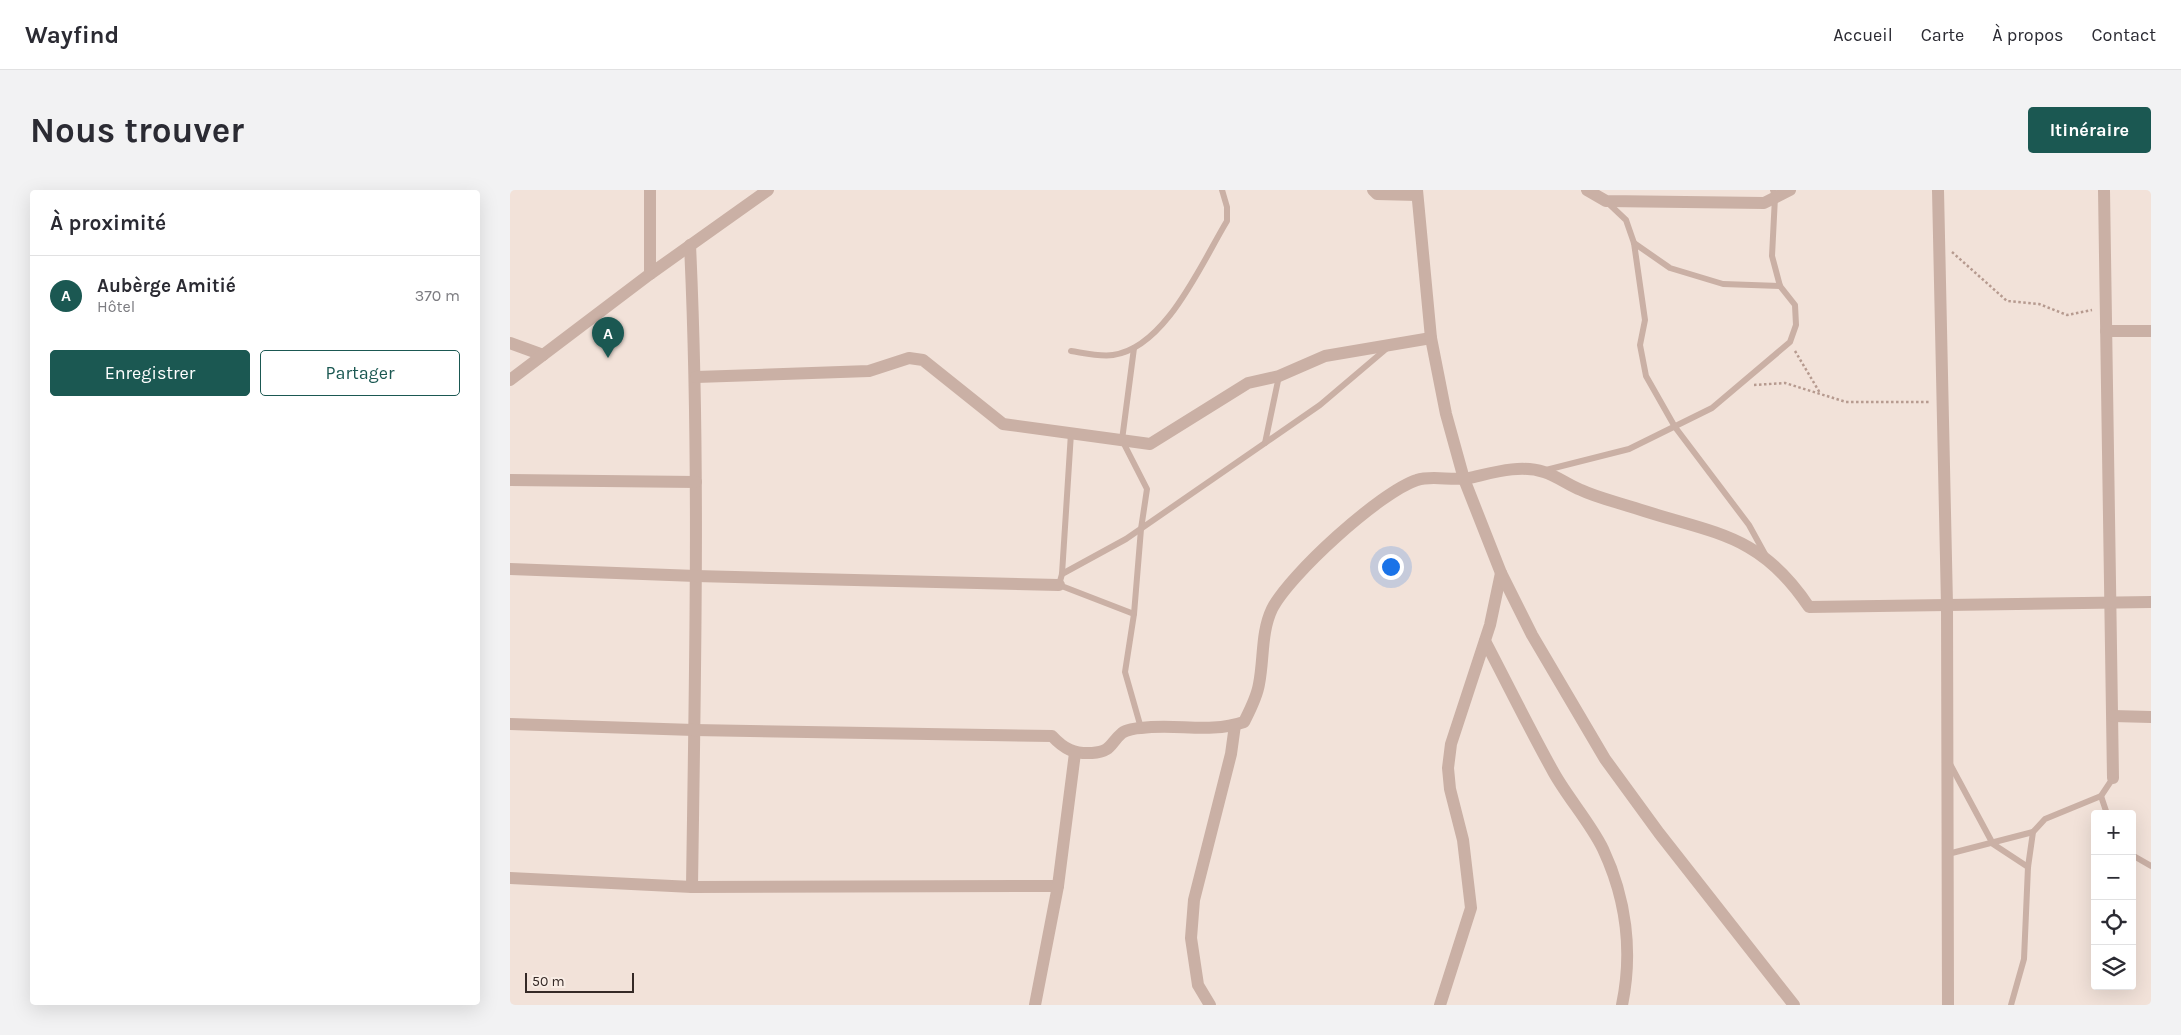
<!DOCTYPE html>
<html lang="fr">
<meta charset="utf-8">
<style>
:root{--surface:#fff;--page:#f2f2f3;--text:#2b2b33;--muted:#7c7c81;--line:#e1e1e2;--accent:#1b5852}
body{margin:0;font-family:Karla,sans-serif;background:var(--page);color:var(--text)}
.controls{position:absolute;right:15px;bottom:15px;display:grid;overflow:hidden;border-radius:5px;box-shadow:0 5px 20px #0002}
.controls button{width:45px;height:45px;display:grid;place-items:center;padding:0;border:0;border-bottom:1px solid var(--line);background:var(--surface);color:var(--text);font:25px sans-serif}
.scale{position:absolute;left:15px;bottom:12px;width:109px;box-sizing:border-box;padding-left:5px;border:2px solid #352926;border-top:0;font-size:14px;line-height:18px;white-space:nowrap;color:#352926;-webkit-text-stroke:4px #f9ede5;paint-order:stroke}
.you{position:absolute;left:880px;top:376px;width:18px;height:18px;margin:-12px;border:4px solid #fff;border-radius:50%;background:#1a73e8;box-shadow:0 0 0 8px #1a73e833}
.badge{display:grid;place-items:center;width:32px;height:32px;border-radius:50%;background:var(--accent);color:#fff;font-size:16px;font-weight:700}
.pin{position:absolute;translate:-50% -41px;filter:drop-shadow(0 1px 2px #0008)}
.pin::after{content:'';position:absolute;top:26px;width:18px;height:15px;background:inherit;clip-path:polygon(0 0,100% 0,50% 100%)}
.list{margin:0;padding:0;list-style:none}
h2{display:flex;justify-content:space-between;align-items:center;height:65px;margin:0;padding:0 20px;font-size:21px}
h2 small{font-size:16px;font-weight:400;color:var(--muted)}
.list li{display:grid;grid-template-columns:32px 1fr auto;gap:15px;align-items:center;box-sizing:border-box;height:80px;padding:0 20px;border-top:1px solid var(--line)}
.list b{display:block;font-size:19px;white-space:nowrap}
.list p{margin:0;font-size:16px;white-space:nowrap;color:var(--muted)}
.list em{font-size:16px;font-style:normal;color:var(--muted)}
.actions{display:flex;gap:10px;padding:15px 20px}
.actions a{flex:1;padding:11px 0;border:1px solid var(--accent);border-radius:5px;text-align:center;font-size:18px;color:var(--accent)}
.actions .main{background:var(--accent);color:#fff}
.icon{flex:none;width:28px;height:28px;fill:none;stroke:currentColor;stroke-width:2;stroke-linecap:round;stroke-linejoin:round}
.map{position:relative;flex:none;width:1641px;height:815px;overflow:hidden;border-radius:5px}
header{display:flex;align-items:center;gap:30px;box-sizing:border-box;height:70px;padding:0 25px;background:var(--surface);border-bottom:1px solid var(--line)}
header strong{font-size:24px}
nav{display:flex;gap:28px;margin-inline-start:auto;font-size:18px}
.intro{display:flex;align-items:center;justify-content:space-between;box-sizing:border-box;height:120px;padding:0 30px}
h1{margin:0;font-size:35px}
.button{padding:12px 22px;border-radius:5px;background:var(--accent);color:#fff;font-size:18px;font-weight:700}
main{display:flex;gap:30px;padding:0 30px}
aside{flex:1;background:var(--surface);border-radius:5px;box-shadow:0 5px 20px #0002}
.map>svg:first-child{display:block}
</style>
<header>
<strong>Wayfind</strong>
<nav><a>Accueil</a><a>Carte</a><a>À propos</a><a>Contact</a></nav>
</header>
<div class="intro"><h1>Nous trouver</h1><a class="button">Itinéraire</a></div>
<main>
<aside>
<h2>À proximité<small></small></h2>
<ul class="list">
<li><span class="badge">A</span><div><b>Aubèrge Amitié</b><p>Hôtel</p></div><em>370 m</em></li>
</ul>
<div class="actions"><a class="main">Enregistrer</a><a>Partager</a></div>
</aside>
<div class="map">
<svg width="1641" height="815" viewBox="0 0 1641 815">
<rect width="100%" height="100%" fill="#f2e2d9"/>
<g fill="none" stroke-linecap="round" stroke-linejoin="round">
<g stroke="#b69a8f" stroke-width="2.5" stroke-dasharray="2.5 2.5" stroke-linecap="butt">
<path d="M1442,62L1497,111L1529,114L1557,125L1582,120"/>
<path d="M1285,161L1310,203"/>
<path d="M1244,195L1275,193L1336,212H1419"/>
</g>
<g stroke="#cab0a5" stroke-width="6">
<path d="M1097,12L1116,30L1124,53L1135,130L1130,155L1136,186L1165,237L1239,335L1256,366"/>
<path d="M1124,53L1160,78L1213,94L1270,96"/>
<path d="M624,158L612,250L637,299L631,339L624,424L615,482L631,538"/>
<path d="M561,161C574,163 590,167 603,165C656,158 692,72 717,31V17L712,0"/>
<path d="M561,243L552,384L549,395L624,424"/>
<path d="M755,253L769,186"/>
<path d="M1036,280L1119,259L1202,218L1280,152L1286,135L1285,115L1270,96L1262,66L1265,7L1263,0"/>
<path d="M552,384L616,349L755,253L810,215L876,159"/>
<path d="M1440,574L1483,654L1518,677"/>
<path d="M1591,606L1597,624"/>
<path d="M1438,664L1523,642"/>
<path d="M1622,665L1641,676"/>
<path d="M1501,815L1514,769L1518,677L1523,642L1535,629L1591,606L1603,588"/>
</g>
<g stroke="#cab0a5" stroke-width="12">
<path d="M140,0V84"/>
<path d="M863,0L867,4L907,5"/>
<path d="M1077,0L1096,11L1254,13L1280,0"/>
<path d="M1428,0L1437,415L1438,815"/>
<path d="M1594,0L1603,588"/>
<path d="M180,55C190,269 185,483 182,697"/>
<path d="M1596,141H1641"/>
<path d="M0,153L33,165"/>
<path d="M186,187L359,181L399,168L413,170L493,234L640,254L738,193L769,186L815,166L921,148"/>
<path d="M0,190L140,84L258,0"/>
<path d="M0,290L186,292"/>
<path d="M0,379L186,386L549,395"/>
<path d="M975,451C998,495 1020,540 1044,583C1058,608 1081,634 1093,659C1116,708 1123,762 1112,815"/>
<path d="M1603,526L1641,527"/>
<path d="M0,534L184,540L542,546C554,559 564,564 582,563C602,562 600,553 612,543C616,540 626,538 631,538C667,533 698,544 734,532C740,520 747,507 749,494C754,469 751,442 762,419C779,385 870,302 907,290C921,285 943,291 959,288C982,283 1010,274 1034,282C1047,286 1058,295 1071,300C1088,308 1107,312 1125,318C1203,344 1249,342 1299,417L1641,412"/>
<path d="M0,688L182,697L548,696"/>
<path d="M525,815L548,696L565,563"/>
<path d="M700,815L688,795L681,748L684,710L721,564L725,535"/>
<path d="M930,815L961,718L953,650L940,599L938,578L941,554L980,435L991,383"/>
</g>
<path stroke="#cab0a5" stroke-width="12" d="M907,0L921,148L936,224L954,289L991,383L1022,445L1095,569L1149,643L1284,815"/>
</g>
</svg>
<div class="controls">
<button>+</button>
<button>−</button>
<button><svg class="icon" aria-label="locate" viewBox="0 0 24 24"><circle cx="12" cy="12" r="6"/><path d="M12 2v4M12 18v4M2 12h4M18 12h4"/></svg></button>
<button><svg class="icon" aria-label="layers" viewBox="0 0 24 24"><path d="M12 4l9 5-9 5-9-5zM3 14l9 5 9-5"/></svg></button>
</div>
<div class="scale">50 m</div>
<div class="you"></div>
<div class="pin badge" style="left:98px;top:168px">A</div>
</div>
</main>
